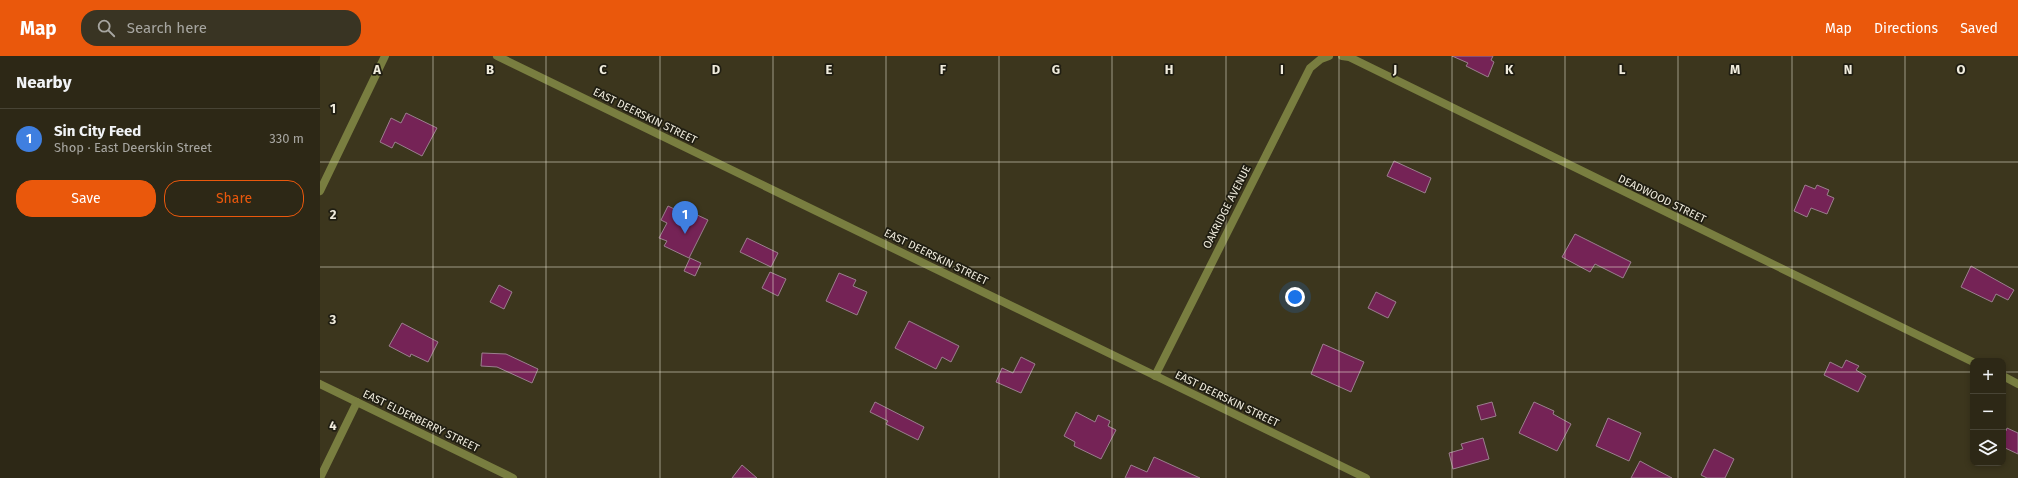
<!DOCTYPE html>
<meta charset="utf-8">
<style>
:root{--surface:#2d2816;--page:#393423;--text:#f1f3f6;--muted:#a7a6a1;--line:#484435;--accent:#ea580c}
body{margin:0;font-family:"Fira Sans",sans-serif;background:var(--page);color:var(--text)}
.controls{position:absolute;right:12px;bottom:12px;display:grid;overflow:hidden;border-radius:8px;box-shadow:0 2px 6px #0003}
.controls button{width:36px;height:36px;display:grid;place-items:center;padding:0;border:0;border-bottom:1px solid var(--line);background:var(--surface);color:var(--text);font:20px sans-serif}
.you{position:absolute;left:975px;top:241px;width:14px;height:14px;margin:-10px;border:3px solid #fff;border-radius:50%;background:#1a73e8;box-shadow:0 0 0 6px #1a73e833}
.badge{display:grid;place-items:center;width:26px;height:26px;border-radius:50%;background:var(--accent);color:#fff;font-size:13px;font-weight:700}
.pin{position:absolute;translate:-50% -33px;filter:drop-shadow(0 1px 2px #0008)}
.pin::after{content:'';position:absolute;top:21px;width:14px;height:12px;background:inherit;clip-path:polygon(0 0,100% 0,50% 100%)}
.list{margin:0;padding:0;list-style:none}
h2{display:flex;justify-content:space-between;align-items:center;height:52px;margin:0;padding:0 16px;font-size:17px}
h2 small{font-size:13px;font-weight:400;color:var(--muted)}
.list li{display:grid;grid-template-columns:26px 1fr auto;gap:12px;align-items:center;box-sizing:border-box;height:60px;padding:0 16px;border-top:1px solid var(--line)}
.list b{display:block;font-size:15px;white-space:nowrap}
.list p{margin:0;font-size:13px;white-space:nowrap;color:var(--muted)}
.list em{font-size:13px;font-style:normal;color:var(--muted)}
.actions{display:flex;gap:8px;padding:12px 16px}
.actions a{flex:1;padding:9px 0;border:1px solid var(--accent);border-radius:16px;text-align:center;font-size:14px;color:var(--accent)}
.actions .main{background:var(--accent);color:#fff}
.icon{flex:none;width:22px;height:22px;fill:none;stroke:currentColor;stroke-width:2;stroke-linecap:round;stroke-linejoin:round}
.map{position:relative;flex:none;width:1698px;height:422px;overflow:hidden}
header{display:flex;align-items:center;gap:24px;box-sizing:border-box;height:56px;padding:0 20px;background:var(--accent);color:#fff}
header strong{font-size:19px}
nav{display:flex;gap:22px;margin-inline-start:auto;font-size:14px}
.search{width:280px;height:36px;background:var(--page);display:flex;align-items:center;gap:10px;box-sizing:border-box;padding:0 14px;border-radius:16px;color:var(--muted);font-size:15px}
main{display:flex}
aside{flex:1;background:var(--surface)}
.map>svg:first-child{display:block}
</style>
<header>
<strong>Map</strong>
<div class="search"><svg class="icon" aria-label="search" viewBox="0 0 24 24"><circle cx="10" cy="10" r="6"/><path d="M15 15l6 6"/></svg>Search here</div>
<nav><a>Map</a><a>Directions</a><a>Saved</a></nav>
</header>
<main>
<aside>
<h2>Nearby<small></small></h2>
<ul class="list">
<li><span class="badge" style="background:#3f7fe0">1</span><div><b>Sin City Feed</b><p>Shop · East Deerskin Street</p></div><em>330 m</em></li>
</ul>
<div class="actions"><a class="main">Save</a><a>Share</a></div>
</aside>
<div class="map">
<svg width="1698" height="422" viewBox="0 0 1698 422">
<rect width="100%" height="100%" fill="#3c361d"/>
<g fill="#752356" stroke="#9b7f8e">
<path d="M1132,0H1173L1171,4L1174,6L1168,21L1146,10L1148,7Z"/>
<path d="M86,57L117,72L102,100L75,86L72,92L60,86L71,62L81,67Z"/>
<path d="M1074,105L1111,122L1105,137L1067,120Z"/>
<path d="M1485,129L1495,133L1497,129L1509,134L1507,139L1514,142L1507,158L1491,152L1487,161L1474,155Z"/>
<path d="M348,150L371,161L373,157L388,164L369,202L344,190L347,185L339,182L347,167L341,164Z"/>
<path d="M1255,178L1311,206L1303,222L1275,208L1270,216L1242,201Z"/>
<path d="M427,182L458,197L451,211L420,196Z"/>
<path d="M370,202L381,207L375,220L364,215Z"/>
<path d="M1651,210L1694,234L1688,244L1676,238L1672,246L1641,231Z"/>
<path d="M450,216L466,223L458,240L442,232Z"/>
<path d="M519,217L536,224L533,230L547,236L537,259L506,245Z"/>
<path d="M179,229L192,236L184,253L170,246Z"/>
<path d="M1056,236L1076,246L1068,262L1048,252Z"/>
<path d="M589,265L639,290L631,306L622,301L616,313L575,292Z"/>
<path d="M82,267L118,286L108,306L91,298L90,301L69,290Z"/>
<path d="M1003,288L1044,306L1031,336L991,318Z"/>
<path d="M162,297L186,298L218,313L212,327L177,311L161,310Z"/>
<path d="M701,301L715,308L701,337L676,326L682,312L693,317Z"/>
<path d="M1526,304L1539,310L1536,314L1546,320L1538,336L1504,319L1510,306L1522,312Z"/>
<path d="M555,346L604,371L598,384L566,368L568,365L550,356Z"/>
<path d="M1172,346L1176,360L1161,364L1157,350Z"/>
<path d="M1214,346L1234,355L1233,358L1251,368L1237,395L1199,377Z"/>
<path d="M756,356L775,366L778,359L790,365L788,370L796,374L781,403L754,390L755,386L744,380Z"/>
<path d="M1288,362L1321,377L1309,405L1276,390Z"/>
<path d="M1687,372L1698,377V398L1683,391V374L1686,375Z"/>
<path d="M1163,382L1169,403L1133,413L1129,397L1143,393L1141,388Z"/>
<path d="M1394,393L1414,403L1405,422H1387L1381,419Z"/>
<path d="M834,401L880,422H805L811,409L827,416Z"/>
<path d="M1320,405L1331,411L1352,422H1311Z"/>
<path d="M422,409L437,422H412Z"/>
</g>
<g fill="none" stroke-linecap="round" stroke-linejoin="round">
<g stroke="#797e40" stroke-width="8">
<path d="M177,0L1046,422"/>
<path d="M1022,0L1029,1L1653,306"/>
<path d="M0,135L65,0"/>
<path d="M835,320L990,12L1001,3L1009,0"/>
<path d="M1683,320L1698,328"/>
<path d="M0,328L193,422"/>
<path d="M0,422L37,346"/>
</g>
</g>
<path fill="none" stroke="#f0ecdd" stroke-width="1" stroke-opacity="0.55" d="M113,0V422M226,0V422M340,0V422M453,0V422M566,0V422M679,0V422M792,0V422M906,0V422M1019,0V422M1132,0V422M1245,0V422M1358,0V422M1472,0V422M1585,0V422M0,106H1698M0,211H1698M0,316H1653M1683,316H1698"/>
<g text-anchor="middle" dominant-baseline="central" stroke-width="3.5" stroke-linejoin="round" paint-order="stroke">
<g font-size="11" fill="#f0ecdd" stroke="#201e12">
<text transform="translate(325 60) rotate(26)">EAST DEERSKIN STREET</text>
<text transform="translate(1342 143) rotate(26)">DEADWOOD STREET</text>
<text transform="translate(907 151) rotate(-63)">OAKRIDGE AVENUE</text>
<text transform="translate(616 201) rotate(26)">EAST DEERSKIN STREET</text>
<text transform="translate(907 343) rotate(26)">EAST DEERSKIN STREET</text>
<text transform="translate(101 365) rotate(26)">EAST ELDERBERRY STREET</text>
</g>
</g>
<g font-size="13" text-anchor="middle" font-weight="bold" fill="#f0ecdd" stroke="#201e12" stroke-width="3.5" stroke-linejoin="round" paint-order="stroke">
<text x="57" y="18">A</text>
<text x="170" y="18">B</text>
<text x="283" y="18">C</text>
<text x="396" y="18">D</text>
<text x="509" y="18">E</text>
<text x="623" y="18">F</text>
<text x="736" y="18">G</text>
<text x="849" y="18">H</text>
<text x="962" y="18">I</text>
<text x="1075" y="18">J</text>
<text x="1189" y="18">K</text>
<text x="1302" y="18">L</text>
<text x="1415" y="18">M</text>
<text x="1528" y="18">N</text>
<text x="1641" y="18">O</text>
<text x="13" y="57">1</text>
<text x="13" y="163">2</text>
<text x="13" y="268">3</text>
<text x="13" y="374">4</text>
</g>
</svg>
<div class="controls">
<button>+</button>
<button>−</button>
<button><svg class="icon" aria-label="layers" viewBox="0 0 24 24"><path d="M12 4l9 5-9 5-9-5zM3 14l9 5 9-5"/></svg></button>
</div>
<div class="you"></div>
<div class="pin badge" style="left:365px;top:178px;background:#3f7fe0">1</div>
</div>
</main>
